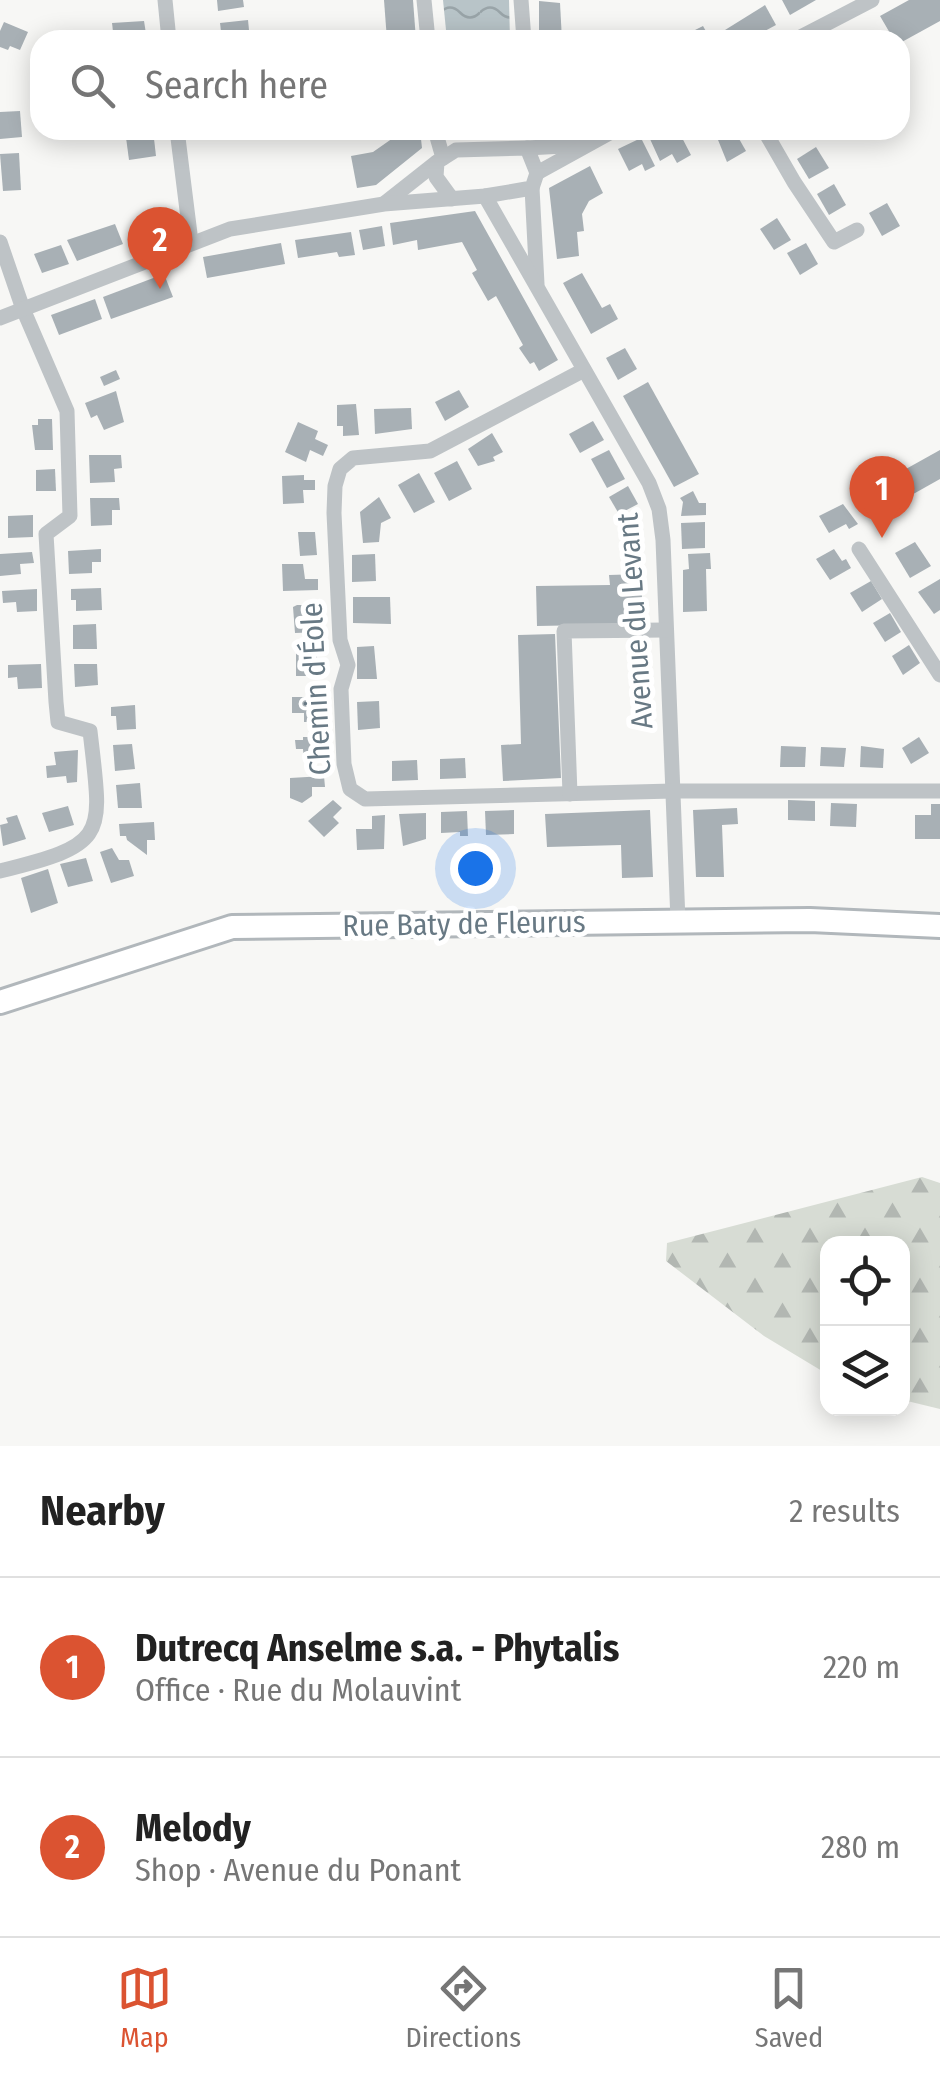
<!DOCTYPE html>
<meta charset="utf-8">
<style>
:root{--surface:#fff;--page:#f2f2f2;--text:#222;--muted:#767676;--line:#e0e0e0;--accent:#db5331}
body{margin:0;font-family:"Fira Sans Condensed",sans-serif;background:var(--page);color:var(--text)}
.controls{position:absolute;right:30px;bottom:30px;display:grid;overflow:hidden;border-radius:20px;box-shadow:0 5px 25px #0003}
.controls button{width:90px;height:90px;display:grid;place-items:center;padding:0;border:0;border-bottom:2px solid var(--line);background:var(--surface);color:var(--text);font:50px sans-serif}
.you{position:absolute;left:475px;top:868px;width:35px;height:35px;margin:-25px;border:8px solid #fff;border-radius:50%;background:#1a73e8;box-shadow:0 0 0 15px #1a73e833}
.badge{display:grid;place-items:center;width:65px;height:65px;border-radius:50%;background:var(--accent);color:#fff;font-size:32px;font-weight:700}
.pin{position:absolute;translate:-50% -82px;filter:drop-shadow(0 2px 5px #0008)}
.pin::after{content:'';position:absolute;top:52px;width:35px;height:30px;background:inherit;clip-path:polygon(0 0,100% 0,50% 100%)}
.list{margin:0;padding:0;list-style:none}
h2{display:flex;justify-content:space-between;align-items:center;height:130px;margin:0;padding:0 40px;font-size:42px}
h2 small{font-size:32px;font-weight:400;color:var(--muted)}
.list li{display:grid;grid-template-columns:65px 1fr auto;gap:30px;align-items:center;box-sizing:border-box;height:180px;padding:0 40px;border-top:2px solid var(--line)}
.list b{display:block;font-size:38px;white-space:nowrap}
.list p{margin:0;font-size:32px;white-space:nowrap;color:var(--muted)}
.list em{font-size:32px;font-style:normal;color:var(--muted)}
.icon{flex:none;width:55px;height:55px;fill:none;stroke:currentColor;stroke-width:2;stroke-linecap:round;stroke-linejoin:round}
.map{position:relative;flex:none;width:940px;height:1446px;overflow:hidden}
.search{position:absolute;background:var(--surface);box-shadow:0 5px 25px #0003;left:30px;right:30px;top:30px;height:110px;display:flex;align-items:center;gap:25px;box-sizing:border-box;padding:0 35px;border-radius:30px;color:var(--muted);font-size:38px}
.sheet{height:490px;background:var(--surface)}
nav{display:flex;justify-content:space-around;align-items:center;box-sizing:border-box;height:140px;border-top:2px solid var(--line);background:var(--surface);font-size:28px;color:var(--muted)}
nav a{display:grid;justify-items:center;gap:5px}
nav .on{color:var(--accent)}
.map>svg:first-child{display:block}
</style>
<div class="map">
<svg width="940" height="1446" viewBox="0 0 940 1446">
<defs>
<pattern id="forest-firs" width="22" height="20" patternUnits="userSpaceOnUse" patternTransform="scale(2.5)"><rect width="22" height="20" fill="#d7dcd4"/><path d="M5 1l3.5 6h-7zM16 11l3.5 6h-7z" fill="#b2b7b2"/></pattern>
<pattern id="water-waves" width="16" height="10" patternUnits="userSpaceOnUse" patternTransform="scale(2.5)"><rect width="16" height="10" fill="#b8c4c8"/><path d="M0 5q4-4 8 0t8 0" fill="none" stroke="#99a4a8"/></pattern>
</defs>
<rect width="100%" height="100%" fill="#f7f7f5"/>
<path fill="url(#forest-firs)" d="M922,1177L940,1183V1409L903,1400L902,1244H828L827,1374L764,1336L666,1261L667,1243Z"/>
<path fill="url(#water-waves)" d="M443,0H509L510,40H447Z"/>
<g fill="#a8b0b5">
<path d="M217,0H243L244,7L218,11Z"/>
<path d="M384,0H413L416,40H387Z"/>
<path d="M782,0H816L790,15Z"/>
<path d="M909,0H940V21L900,43V40H894L880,16Z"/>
<path d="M539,1L560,3L562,40H539Z"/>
<path d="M765,5L776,25L748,40H730L725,30Z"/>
<path d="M248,20L250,40H222L220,23Z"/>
<path d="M144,21L147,40H114L112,23Z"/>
<path d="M4,22L28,32L20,50L10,46L8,50L0,47V31Z"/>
<path d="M703,26L711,40H695L691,32Z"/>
<path d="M20,111L22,137L0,139V112Z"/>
<path d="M125,130H153L156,156L129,160Z"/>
<path d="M392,130H420L422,148L376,185L357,188L351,156L373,152L393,138Z"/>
<path d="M668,130H678L691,155L677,163L672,154L660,161L650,139Z"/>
<path d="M724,130H734L746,151L727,162L716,135Z"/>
<path d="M641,138L655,166L645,171L642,164L629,171L618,149Z"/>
<path d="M816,147L829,168L809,179L797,159Z"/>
<path d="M19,153L21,190L3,191L0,154Z"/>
<path d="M590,166L603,193L589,201L582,214L584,231L577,232L579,256L557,259L549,188Z"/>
<path d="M834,184L846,205L829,215L817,194Z"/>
<path d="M887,203L900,226L882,236L869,213Z"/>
<path d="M475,211L558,360L539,371L534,362L530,364L519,348L523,345L496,296L488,301L472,273L477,270L462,242L418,250L417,240L393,245L390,223Z"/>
<path d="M777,218L791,240L774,250L760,229Z"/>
<path d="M115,224L123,244L77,261L67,240Z"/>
<path d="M382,226L385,246L363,250L359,230Z"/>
<path d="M351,232L355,255L339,257L337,252L298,258L295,240Z"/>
<path d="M281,243L285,264L207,278L203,257Z"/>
<path d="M806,243L818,264L800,275L787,253Z"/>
<path d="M61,245L69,264L42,273L34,254Z"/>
<path d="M582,273L602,308L610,304L618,319L591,334L563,283Z"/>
<path d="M164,274L173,297L111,319L103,297Z"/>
<path d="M95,299L102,319L59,335L51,315Z"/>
<path d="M625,348L637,369L618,380L606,358Z"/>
<path d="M116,370L120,379L104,386L100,377Z"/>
<path d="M648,382L699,474L674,487L623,396Z"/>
<path d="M459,390L469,407L445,421L435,402Z"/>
<path d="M116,391L124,422L104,430L97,415L91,418L85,403Z"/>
<path d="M356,404L359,435L343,436V426H337V405Z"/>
<path d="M411,408L412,429L375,434L374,409Z"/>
<path d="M38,419H52L53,450H35L32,425H38Z"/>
<path d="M593,421L604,440L580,453L569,434Z"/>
<path d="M298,422L318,431L315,439L328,445L323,456L310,450L306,462L285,452Z"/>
<path d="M492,433L503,452L493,457L495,461L478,466L468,449Z"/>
<path d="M609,450L625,479L607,488L591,459Z"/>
<path d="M940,450V479L892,506L879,484Z"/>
<path d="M89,455H121L122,468L114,469L115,482L90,483Z"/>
<path d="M457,461L472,489L449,501L434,473Z"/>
<path d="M55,469L56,491H36V470Z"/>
<path d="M419,473L435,502L414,513L398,485Z"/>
<path d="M304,475V480H315V490H303L304,503L283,504L282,476Z"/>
<path d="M628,486L638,504L619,514L609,497Z"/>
<path d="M693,491L699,503H706V515L681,516L683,502L680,498Z"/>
<path d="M379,497L391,518L381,523L379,542L363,543L360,512Z"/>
<path d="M90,498H119L120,510H112V525L91,526Z"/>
<path d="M843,504L858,524L849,529L846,524L829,533L819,516Z"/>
<path d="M33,515V537L8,538V516Z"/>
<path d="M640,521V546L621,547L618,522Z"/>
<path d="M705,522V548L682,549L681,523Z"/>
<path d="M298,532H315L317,555L300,556Z"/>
<path d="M915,542L931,566L910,578L895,553Z"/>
<path d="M101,549V562H92V573L69,574L68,551Z"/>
<path d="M834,549L842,561L846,559L851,568L830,580L816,559Z"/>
<path d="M32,552L34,563L20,564L21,574L0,576V554Z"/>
<path d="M710,553L711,569H706L707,611L683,612V570L689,569L688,554Z"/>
<path d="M375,554L376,581L352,582V555Z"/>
<path d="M282,564H303L305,579H318V590L283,591Z"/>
<path d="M641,574L643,624L537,626L536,586L610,585L609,575Z"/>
<path d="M940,579V610L934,614L918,592Z"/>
<path d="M871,581L882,599L862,612L850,593Z"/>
<path d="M101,588L102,610L76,611V600H71V589Z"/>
<path d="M37,589V611L17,612L16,602L3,603L2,591Z"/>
<path d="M353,597H390L391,624L353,623Z"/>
<path d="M297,605H320V632L295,633L293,607Z"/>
<path d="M890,613L901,632L885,642L873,623Z"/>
<path d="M96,624L97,649H73V625Z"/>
<path d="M555,634L561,778L503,781L501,745L521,744L518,635Z"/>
<path d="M909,645L920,663L903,675L892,656Z"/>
<path d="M374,646L377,679H357V647Z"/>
<path d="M317,648V665H322V676H296V649Z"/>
<path d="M41,664L42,688L18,689L17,677L8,678V665Z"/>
<path d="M74,664H97L98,685L75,687Z"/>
<path d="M292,697H324L325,722H304V713H292Z"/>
<path d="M379,701L380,728L358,730L357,702Z"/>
<path d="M135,705L136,729L117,730L116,716H111V707Z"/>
<path d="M303,737H324L325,760L304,761L303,749H296L295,740H303Z"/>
<path d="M919,737L929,753L911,764L902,748Z"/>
<path d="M132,744L135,769L115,771L113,745Z"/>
<path d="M781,746L806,747L805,767H780Z"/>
<path d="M861,746L884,749L883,768L860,767Z"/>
<path d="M821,747L846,748L844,767L820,766Z"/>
<path d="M78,750L77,782L67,783L66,776L47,778L46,766L56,765L54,752Z"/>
<path d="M465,758L466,778L440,779V759Z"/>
<path d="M417,760L418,780L392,781V761Z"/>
<path d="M324,776L325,787H312V796L302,803L290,798V778Z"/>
<path d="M140,783L142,808H118L116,785Z"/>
<path d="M333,800L342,808L333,817L339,823L324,837L308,821Z"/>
<path d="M788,800L815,801V821L788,820Z"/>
<path d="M831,803L857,804L856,827L830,826Z"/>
<path d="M931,804H940V839H915V815H931Z"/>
<path d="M68,806L74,825L49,832L42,813Z"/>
<path d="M737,808L738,824L722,825L724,877H696L693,810Z"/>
<path d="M514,810V834L486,835L485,811Z"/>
<path d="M650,810L653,877L622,878L621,845L547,847L545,814Z"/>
<path d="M467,811L468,836H460V832L441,833V812Z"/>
<path d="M426,813V839L403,846L399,814Z"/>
<path d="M17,815L26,839L3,846L0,825L8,823L6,818Z"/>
<path d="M385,815L384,849L357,850L356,829H372V816Z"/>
<path d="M154,822L155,840H147V855L127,840L126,836H120L119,824Z"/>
<path d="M112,848L119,860H129L134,876L111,883L100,852Z"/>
<path d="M86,858L93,881L68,887L60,864Z"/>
<path d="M48,869L58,903L31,913L21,878Z"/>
</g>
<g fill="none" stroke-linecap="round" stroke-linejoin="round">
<g stroke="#b1b7bb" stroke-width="28">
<path id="secondary" d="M0,1002L232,927L810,920L940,926"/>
</g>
<g stroke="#bec3c6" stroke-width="15">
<path d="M165,0L169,40"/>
<path d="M424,0L428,40"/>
<path d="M521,0L524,40"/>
<path d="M795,40L872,0"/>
<path d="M177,130L191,242"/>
<path d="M435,130L443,158"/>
<path d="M764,130L794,182L834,242L857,230"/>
<path d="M527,148L582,145"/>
<path d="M537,173L615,130"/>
<path d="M532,188L537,284"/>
<path d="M485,196L649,483L659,509L663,540L678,921"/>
<path d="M385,203L437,162"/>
<path d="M0,242L23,309L67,411L70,516L46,534L56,702L58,722L90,731C102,837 110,844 0,871"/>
<path d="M0,318L230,229L384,204L485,196L532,188L537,173L527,148L456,150L437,162L436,177L452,199"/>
<path d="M584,370L430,451L353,458L340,469L335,486L334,513L340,640L348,665L341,689L344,764L350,789L365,799L673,791H940"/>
<path d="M859,549L940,675"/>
<path d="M570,794L564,631L666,630"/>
</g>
<use href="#secondary" stroke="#fff" stroke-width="22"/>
</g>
<g text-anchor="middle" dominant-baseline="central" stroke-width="10" stroke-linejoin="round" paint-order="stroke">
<g font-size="30" fill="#687984" stroke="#fff">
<text transform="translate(635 621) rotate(-94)">Avenue du Levant</text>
<text transform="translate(316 689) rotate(-93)">Chemin d'Éole</text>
<text transform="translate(464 924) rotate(-1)">Rue Baty de Fleurus</text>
</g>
</g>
</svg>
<div class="controls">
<button><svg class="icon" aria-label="locate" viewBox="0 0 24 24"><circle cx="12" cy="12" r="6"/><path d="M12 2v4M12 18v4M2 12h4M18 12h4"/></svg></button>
<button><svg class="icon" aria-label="layers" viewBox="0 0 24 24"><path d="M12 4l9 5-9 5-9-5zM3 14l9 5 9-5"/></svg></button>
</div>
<div class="you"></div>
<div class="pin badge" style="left:882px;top:538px">1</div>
<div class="pin badge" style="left:160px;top:289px">2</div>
<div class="search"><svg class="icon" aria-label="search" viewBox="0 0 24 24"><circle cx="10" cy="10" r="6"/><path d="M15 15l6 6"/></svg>Search here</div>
</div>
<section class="sheet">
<h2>Nearby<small>2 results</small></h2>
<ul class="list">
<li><span class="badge">1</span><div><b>Dutrecq Anselme s.a. - Phytalis</b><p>Office · Rue du Molauvint</p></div><em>220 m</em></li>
<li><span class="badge">2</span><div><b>Melody</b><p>Shop · Avenue du Ponant</p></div><em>280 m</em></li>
</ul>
</section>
<nav>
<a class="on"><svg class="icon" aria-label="map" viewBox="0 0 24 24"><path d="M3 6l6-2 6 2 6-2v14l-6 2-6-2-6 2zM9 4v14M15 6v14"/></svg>Map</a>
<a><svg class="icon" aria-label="directions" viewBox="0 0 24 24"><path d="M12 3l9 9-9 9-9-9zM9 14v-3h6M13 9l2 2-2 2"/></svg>Directions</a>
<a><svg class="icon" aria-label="saved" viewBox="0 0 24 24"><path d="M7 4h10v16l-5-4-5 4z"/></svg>Saved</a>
</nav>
